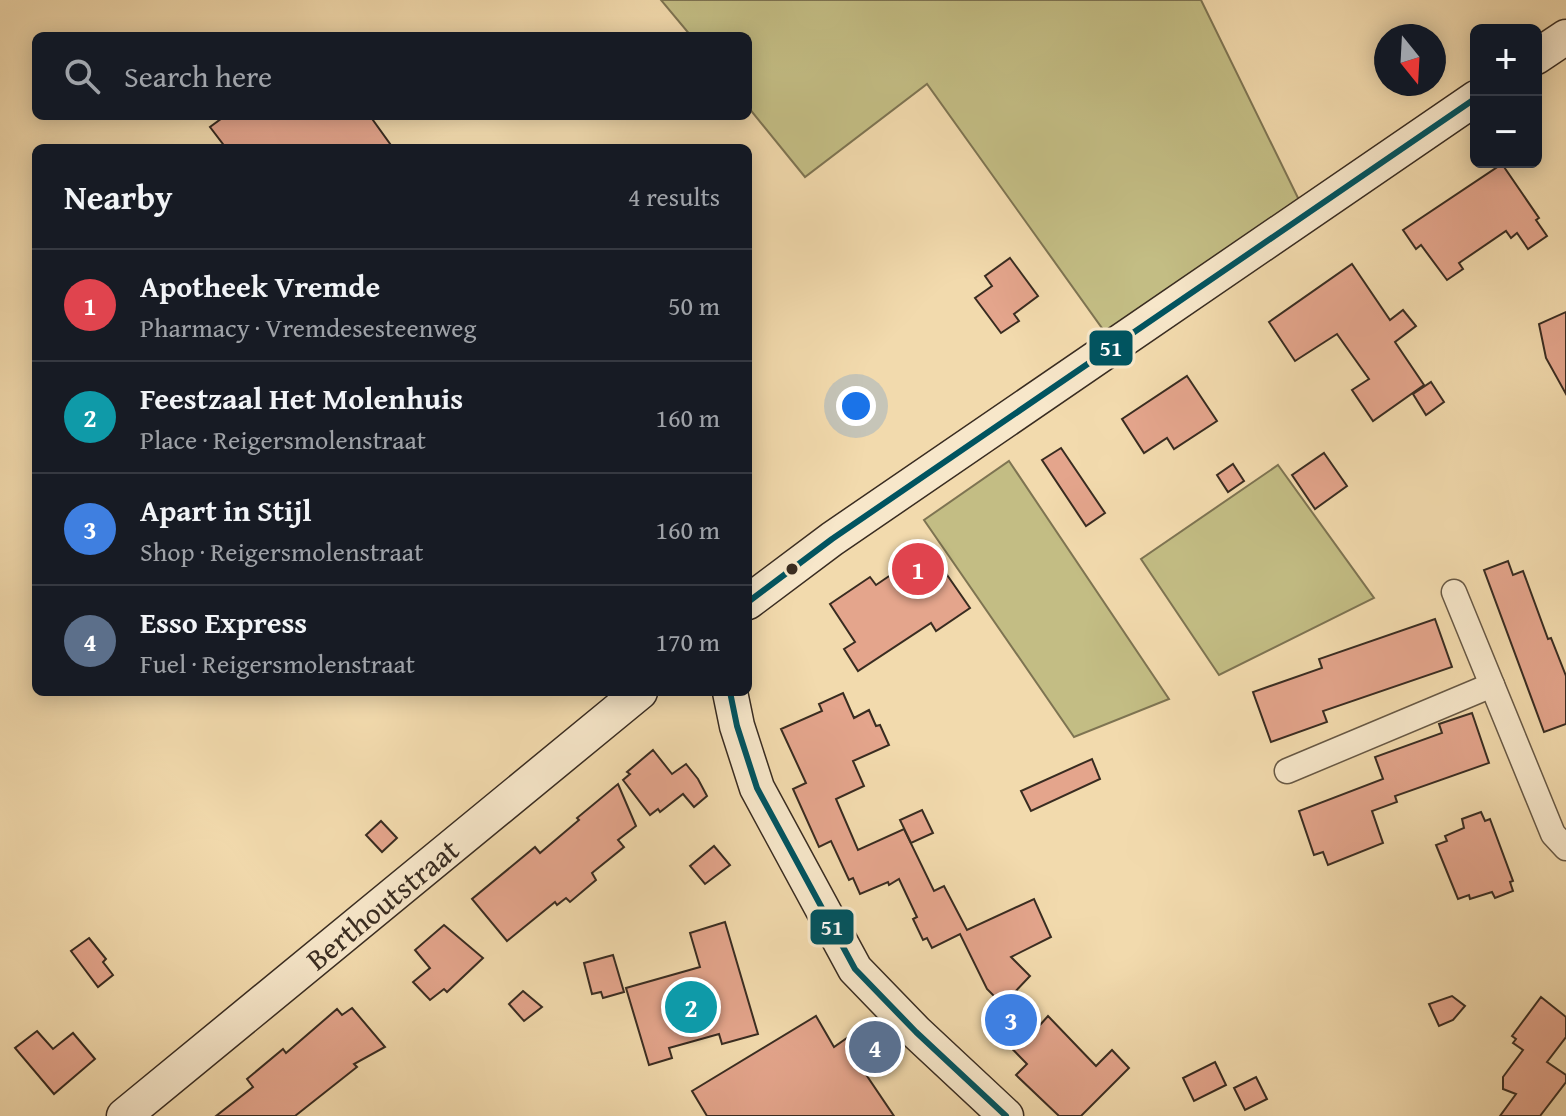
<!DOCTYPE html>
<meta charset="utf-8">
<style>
:root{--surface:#171b24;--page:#242831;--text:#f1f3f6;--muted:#9ea1a6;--line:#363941;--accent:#ea580c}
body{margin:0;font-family:"Gentium Book Plus",serif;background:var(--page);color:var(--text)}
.controls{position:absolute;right:24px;top:24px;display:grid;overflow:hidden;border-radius:12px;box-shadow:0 4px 20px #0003}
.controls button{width:72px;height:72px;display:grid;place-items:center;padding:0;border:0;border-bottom:2px solid var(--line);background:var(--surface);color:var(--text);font:40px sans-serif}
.compass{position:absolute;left:1374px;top:24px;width:72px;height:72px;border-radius:50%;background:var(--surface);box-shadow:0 4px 20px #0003;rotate:162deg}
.you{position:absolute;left:856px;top:406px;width:28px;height:28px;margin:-20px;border:6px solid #fff;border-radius:50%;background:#1a73e8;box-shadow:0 0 0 12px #1a73e833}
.badge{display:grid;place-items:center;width:52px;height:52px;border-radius:50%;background:var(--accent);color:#fff;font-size:26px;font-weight:700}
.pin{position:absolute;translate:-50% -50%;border:4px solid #fff;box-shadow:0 2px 8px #0006}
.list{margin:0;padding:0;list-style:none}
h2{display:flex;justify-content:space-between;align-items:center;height:104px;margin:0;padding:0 32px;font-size:34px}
h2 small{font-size:26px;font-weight:400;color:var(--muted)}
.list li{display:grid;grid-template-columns:52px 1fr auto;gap:24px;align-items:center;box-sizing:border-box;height:112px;padding:0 32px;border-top:2px solid var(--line)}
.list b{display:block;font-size:30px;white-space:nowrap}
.list p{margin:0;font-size:26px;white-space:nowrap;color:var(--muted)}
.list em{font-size:26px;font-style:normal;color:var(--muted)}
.icon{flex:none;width:44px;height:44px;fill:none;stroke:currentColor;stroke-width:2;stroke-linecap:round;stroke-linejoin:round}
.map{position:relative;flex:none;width:1566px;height:1116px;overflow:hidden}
.search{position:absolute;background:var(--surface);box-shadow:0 4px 20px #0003;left:32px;top:32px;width:720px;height:88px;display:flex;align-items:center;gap:20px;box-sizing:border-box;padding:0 28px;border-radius:12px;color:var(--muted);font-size:30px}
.panel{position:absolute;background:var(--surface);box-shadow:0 4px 20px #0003;left:32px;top:144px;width:720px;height:552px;border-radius:12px}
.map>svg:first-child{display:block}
</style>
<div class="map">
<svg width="1566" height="1116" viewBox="0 0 1566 1116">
<rect width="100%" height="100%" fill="#f2daad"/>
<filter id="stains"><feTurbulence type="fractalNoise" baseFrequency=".0025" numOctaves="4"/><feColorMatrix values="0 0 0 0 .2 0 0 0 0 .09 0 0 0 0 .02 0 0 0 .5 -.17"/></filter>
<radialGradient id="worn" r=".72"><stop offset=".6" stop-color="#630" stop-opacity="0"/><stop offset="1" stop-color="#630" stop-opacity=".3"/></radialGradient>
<g fill="#c3bd84" stroke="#7e7452" stroke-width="2">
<path d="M661,0H1201L1299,200L1107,335L927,84L805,177L748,107V36H691Z"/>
<path d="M1009,461L1169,699L1074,737L924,520Z"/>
<path d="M1278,465L1374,598L1219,675L1141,559Z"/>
</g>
<g fill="#e4a58c" stroke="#392c21" stroke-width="2">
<path d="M225,116H370L393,148H226L210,127Z"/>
<path d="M1502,164L1539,218L1536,220L1547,236L1528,249L1517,233L1511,238L1506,231L1459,263L1463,269L1447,280L1421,245L1416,249L1403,230Z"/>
<path d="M1010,258L1038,296L1014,314L1019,321L1001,333L975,298L992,286L985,276Z"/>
<path d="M1352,264L1390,320L1403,310L1416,326L1395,342L1424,385L1373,421L1352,390L1369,379L1337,334L1295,361L1269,322Z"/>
<path d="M1566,312V394L1546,358L1539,324Z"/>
<path d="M1187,376L1217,421L1174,449L1167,438L1144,453L1122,419Z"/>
<path d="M1431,382L1444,402L1426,415L1413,394Z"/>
<path d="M1061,448L1105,513L1086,526L1042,460Z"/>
<path d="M1324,453L1347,486L1315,509L1292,475Z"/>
<path d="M1233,464L1244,481L1228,492L1217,475Z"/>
<path d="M929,549L970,608L936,631L931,623L858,671L844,649L855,642L830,604L870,577L876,585Z"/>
<path d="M1508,561L1513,575L1523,571L1548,639L1551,638L1566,676V724L1544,732L1484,570Z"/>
<path d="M1435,619L1452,667L1323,711L1327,722L1271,742L1253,692L1322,668L1319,659Z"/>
<path d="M843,693L854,718L869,710L876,726L880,725L889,745L853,761L864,786L836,799L858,850L904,829L934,891L944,886L967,930L1034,899L1051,937L1011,957L1030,976L1012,995L1040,1025L1048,1016L1096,1066L1112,1050L1129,1068L1081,1116H1059L1016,1075L1027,1064L984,1020L1001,1003L987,989L960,934L932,948L927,938L923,940L913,919L917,917L899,879L889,885L888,882L860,894L853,878L849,880L831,841L819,847L793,789L806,783L781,729L822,711L819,704Z"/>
<path d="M1472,713L1489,763L1395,796L1397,802L1372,811L1383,843L1328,865L1323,852L1314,855L1299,811L1383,779L1375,757L1442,733L1439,724Z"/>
<path d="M653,750L672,774L686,764L698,779L707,796L694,807L683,794L660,812L658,809L650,815L623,780L630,774L627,772Z"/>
<path d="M1092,759L1100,779L1031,811L1021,791Z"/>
<path d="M618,784L636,826L618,840L624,847L592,873L596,880L570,902L566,898L557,905L555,902L507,941L472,899L535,847L540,853L579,820L577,818Z"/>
<path d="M922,810L933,833L911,843L900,820Z"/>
<path d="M1481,812L1485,821L1490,819L1513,881L1510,882L1513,891L1495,898L1492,892L1470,899L1469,895L1458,899L1436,845L1447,841L1445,836L1464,828L1462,819Z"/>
<path d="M381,821L397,838L382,852L366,835Z"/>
<path d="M714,846L730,865L705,884L690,866Z"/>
<path d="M725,922L758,1034L722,1044L719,1034L669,1048L672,1058L649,1065L626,988L700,967L690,933Z"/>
<path d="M444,925L483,958L447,992L444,989L430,1000L413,982L430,968L415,950Z"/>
<path d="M89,938L106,959L103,962L113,975L98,987L71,951Z"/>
<path d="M613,955L624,992L603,998L601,992L592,994L584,963Z"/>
<path d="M523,991L542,1007L524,1021L509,1004Z"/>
<path d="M1452,996L1465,1006L1453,1020L1439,1026L1429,1004Z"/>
<path d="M1541,997L1566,1017V1037L1547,1062L1566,1075V1082L1540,1116H1500L1516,1094L1503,1089V1077L1523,1050L1513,1043L1516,1039L1512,1036Z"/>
<path d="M352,1008L385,1047L354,1064L357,1067L295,1116H216L253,1087L247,1079L283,1049L286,1053L337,1009L342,1015Z"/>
<path d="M816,1016L834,1047L874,1019L896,1052L865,1073L894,1116H707L692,1091Z"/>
<path d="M37,1031L53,1049L73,1033L95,1059L54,1094L15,1048Z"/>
<path d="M1215,1062L1226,1085L1194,1101L1183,1078Z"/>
<path d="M1256,1077L1267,1099L1245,1110L1234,1088Z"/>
</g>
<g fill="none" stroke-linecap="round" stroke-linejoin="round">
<g stroke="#675844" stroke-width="27">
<g id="street">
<path d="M1454,592L1553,834L1566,848"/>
<path d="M1287,771L1492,685"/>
</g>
</g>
<g stroke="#392c21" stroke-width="37">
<g id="secondary">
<path d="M1536,57L1566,37"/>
<path d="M748,602L832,539L1476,98"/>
<path d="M730,692L737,726L757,788L855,969L916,1032L1006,1116"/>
<path id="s1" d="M124,1116L640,692"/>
</g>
</g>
<use href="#street" stroke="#f7e7ca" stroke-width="24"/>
<use href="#secondary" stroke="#f7e7ca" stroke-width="34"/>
<g stroke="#f7e7ca" stroke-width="12">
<g id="bus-1">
<path d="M748,602L832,539L1476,98"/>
<path d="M730,692L737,726L757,788L855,969L916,1032L1006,1116"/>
</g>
</g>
<use href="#bus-1" stroke="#005460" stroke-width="6"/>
</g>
<circle fill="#392c21" stroke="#f7e7ca" stroke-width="3" cx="792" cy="569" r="7"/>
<g text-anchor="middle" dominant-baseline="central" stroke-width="8" stroke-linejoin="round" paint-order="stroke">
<g font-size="30" fill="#392c21" stroke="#f7e7ca">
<text stroke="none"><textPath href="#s1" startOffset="334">Berthoutstraat</textPath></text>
</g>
</g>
<g stroke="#f7e7ca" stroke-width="3">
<rect x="1088" y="329" width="46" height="38" rx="8" fill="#005460"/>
<rect x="809" y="908" width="46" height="38" rx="8" fill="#005460"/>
</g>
<g font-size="22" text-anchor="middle" font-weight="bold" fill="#fff">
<text x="1111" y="356">51</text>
<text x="832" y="935">51</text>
</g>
<rect width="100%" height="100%" filter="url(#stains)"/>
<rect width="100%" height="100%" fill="url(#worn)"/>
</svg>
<div class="controls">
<button>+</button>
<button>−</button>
</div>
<svg class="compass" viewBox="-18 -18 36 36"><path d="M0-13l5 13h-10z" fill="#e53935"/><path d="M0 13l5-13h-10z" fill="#9ea1a6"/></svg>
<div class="you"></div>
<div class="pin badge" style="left:918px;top:569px;background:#e0444e">1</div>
<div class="pin badge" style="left:691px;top:1007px;background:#0f9aa8">2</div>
<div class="pin badge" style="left:1011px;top:1020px;background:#3f7fe0">3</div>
<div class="pin badge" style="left:875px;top:1047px;background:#5c6f8a">4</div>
<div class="search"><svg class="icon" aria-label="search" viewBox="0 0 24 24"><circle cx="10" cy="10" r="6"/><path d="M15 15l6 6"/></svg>Search here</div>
<section class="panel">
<h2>Nearby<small>4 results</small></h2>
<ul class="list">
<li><span class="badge" style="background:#e0444e">1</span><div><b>Apotheek Vremde</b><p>Pharmacy · Vremdesesteenweg</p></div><em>50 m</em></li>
<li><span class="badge" style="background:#0f9aa8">2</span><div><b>Feestzaal Het Molenhuis</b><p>Place · Reigersmolenstraat</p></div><em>160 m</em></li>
<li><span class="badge" style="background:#3f7fe0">3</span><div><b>Apart in Stijl</b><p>Shop · Reigersmolenstraat</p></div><em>160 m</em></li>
<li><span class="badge" style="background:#5c6f8a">4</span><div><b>Esso Express</b><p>Fuel · Reigersmolenstraat</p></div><em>170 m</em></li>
</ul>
</section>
</div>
